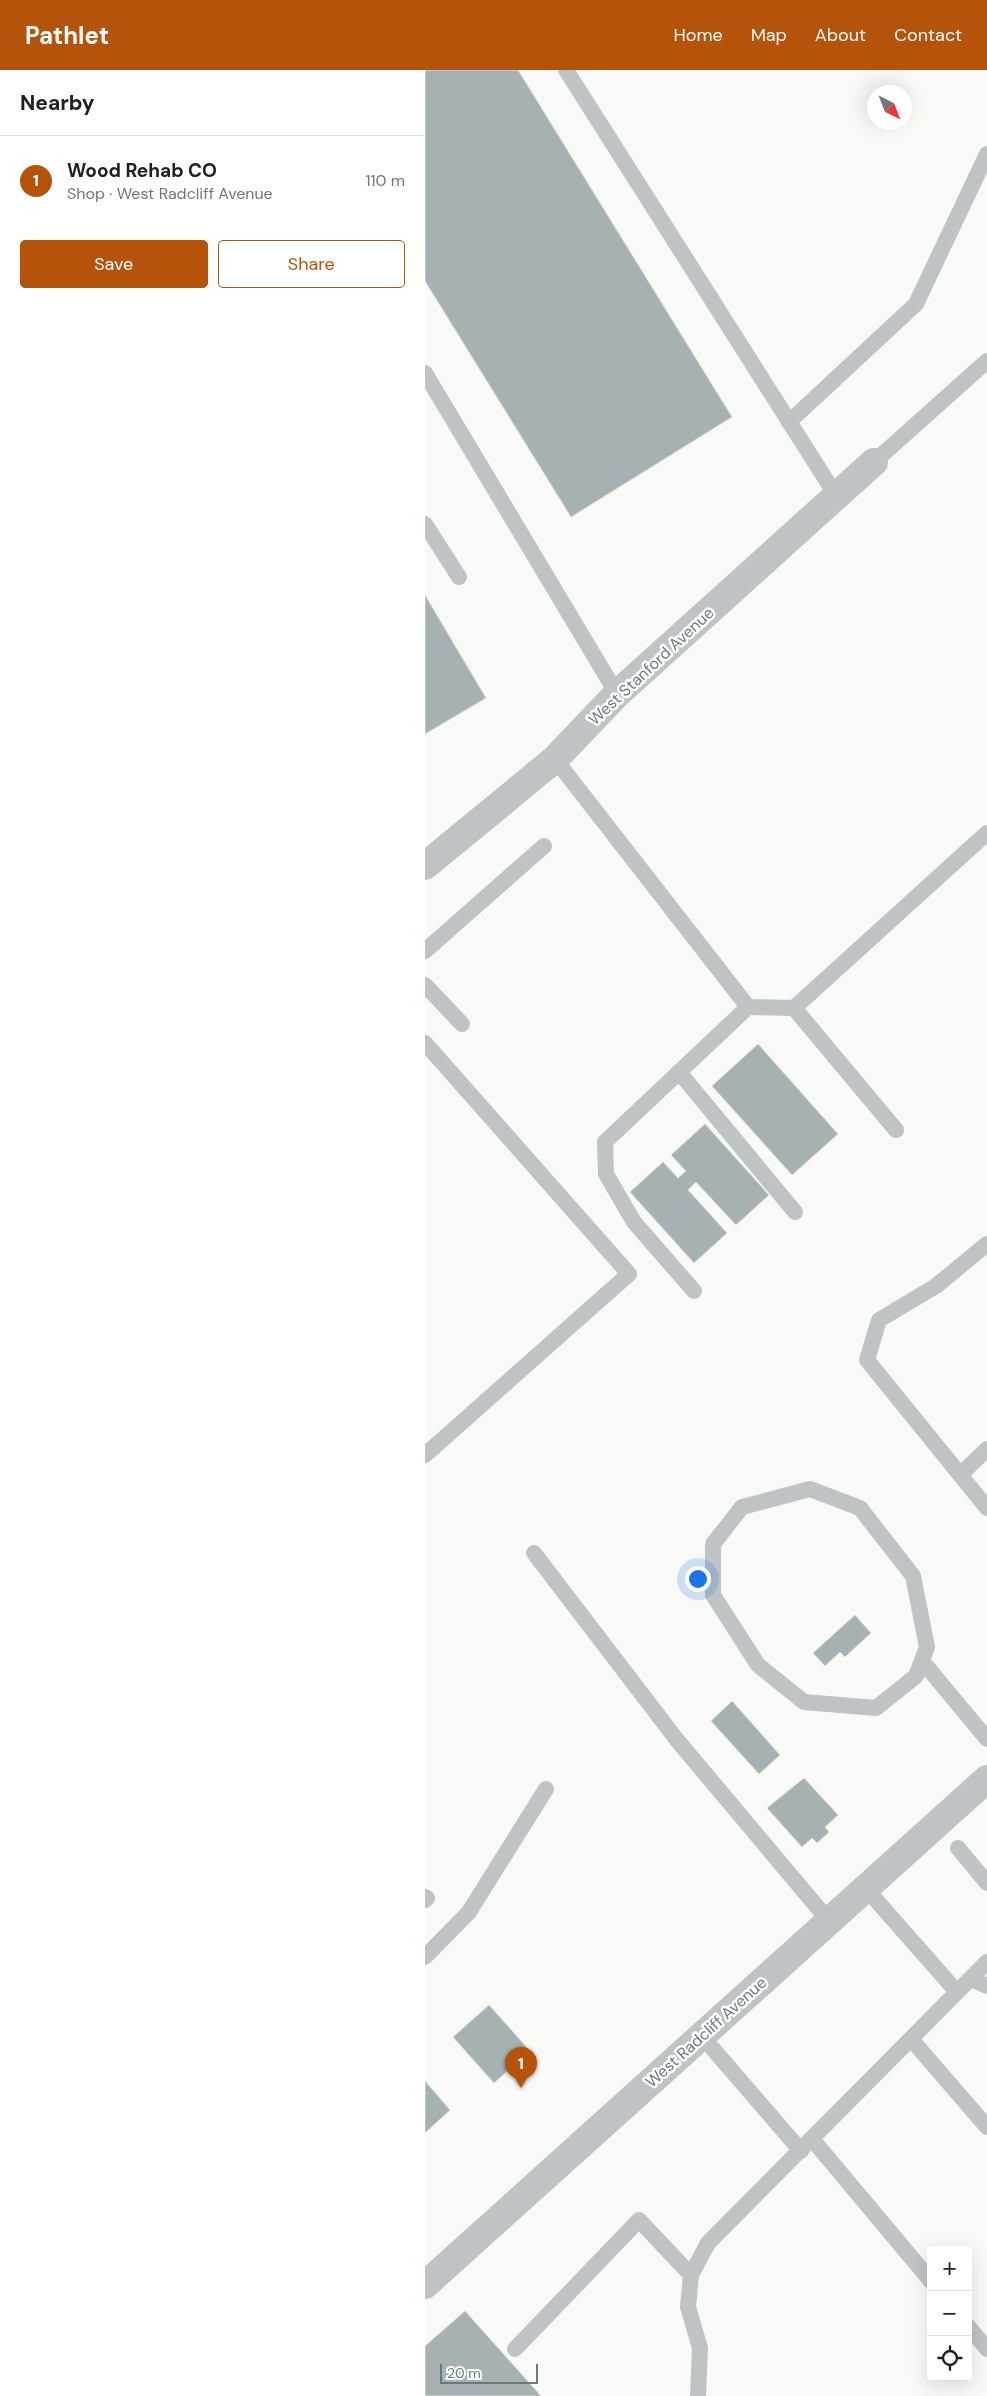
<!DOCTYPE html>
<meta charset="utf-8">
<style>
:root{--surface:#fff;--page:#f2f2f2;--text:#202124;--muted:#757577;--line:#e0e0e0;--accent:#b45309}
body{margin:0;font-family:"DM Sans",sans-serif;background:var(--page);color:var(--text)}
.controls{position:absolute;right:15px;bottom:15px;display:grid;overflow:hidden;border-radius:5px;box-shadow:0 5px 20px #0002}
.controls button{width:45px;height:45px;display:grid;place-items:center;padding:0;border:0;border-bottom:1px solid var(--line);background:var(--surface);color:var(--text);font:25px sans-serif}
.compass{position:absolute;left:442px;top:15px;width:45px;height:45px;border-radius:50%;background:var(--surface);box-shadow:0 5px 20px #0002;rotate:138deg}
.scale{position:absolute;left:15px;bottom:12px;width:98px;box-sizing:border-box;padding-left:5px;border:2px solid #667a80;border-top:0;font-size:14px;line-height:18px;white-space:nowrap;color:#667a80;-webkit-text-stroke:4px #fff;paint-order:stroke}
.you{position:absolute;left:272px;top:1508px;width:18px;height:18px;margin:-12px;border:4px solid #fff;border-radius:50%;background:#1a73e8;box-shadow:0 0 0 8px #1a73e833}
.badge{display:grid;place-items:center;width:32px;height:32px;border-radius:50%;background:var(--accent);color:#fff;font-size:16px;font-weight:700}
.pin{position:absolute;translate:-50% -41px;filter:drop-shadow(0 1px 2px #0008)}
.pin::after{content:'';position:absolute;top:26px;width:18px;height:15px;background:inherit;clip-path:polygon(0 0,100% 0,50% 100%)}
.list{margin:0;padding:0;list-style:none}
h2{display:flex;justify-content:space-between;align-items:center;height:65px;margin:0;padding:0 20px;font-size:21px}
h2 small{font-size:16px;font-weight:400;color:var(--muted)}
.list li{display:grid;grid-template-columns:32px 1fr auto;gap:15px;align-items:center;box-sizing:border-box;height:90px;padding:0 20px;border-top:1px solid var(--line)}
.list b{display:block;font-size:19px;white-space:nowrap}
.list p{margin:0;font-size:16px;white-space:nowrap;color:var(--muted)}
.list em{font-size:16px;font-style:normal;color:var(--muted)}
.actions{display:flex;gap:10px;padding:15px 20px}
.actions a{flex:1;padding:11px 0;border:1px solid var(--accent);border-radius:5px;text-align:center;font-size:18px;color:var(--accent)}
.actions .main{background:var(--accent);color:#fff}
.icon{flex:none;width:28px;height:28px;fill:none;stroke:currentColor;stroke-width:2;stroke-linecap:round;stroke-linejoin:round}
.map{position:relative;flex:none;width:562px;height:2326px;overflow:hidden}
header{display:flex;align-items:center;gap:30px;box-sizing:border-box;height:70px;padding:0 25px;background:var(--accent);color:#fff}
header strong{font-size:24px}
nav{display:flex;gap:28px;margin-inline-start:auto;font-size:18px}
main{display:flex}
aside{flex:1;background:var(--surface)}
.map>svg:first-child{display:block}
</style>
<header>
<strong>Pathlet</strong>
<nav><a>Home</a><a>Map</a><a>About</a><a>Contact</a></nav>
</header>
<main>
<aside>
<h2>Nearby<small></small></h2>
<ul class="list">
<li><span class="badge">1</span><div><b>Wood Rehab CO</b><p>Shop · West Radcliff Avenue</p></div><em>110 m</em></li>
</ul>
<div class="actions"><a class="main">Save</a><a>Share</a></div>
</aside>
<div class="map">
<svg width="562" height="2326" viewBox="0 0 562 2326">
<rect width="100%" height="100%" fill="#f9f9f7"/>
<g fill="#a6b1b4" stroke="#dbdbd9">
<path d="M0,0H93L307,347L146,447L0,211Z"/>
<path d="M0,525L61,628L0,664Z"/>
<path d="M333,974L413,1064L367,1105L287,1016Z"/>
<path d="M280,1054L344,1125L311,1155L271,1112L263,1120L302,1163L269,1193L205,1122L238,1092L253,1108L261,1101L246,1085Z"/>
<path d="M430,1545L446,1563L420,1587L415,1582L400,1596L388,1583Z"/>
<path d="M307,1631L355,1685L334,1704L286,1651Z"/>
<path d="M379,1708L413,1745L400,1757L404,1762L392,1773L387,1768L377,1777L342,1738Z"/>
<path d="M64,1935L105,1981L69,2013L28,1967Z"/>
<path d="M0,2011L25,2040L0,2063Z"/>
<path d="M40,2241L116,2326H0V2276Z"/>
</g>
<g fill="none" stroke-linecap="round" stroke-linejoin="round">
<g stroke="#bec4c6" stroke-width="16">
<path d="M141,0L412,427"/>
<path d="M0,303L192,624"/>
<path d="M364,352L491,234L562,84"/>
<path d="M449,392L562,291"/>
<path d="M0,454L34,507"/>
<path d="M130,689L323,937L369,938L562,763"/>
<path d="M0,881L119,776"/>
<path d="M0,915L37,954"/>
<path d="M369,938L471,1060"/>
<path d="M0,973L204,1204L0,1385"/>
<path d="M254,1002L370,1142"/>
<path d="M562,1174L511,1216L454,1250L442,1290L562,1438"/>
<path d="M269,1221L209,1152L181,1104L180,1072L323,937"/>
<path d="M535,1405L562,1379"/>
<path d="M385,1419L435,1438L488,1506L502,1577L491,1606L451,1638L379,1632L333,1595L288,1525V1474L317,1437Z"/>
<path d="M109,1483L252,1670L404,1851"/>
<path d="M498,1592L562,1669"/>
<path d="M533,1778L562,1813"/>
<path d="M0,1827L2,1828L0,1830"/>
<path d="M451,1830L532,1922"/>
<path d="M0,1887L44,1842L121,1719"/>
<path d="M546,1909L562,1916"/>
<path d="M486,1969L562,2057"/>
<path d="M288,1979L376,2081"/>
<path d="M387,2069L506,2211"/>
<path d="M543,2256L562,2279"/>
<path d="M90,2279L214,2150L266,2205"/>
<path d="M273,2326L275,2278L263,2237L266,2205L283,2173L562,1892"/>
</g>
<g stroke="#bec4c6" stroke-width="28">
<path d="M0,796L130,689L192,624L449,392"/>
<path d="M0,2215L562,1709"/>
</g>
</g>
<g text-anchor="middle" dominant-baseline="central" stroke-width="5" stroke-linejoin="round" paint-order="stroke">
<g font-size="16" fill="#667a80" stroke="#fff">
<text transform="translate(226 596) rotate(-43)">West Stanford Avenue</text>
<text transform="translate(281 1962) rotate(-42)">West Radcliff Avenue</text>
</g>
</g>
</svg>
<div class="controls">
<button>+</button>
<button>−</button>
<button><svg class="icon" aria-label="locate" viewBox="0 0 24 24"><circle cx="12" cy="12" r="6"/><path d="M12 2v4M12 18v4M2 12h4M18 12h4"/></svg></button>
</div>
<svg class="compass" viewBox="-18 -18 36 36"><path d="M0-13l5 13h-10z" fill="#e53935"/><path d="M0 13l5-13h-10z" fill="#757577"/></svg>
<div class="scale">20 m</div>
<div class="you"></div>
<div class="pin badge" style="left:96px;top:2018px">1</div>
</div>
</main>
